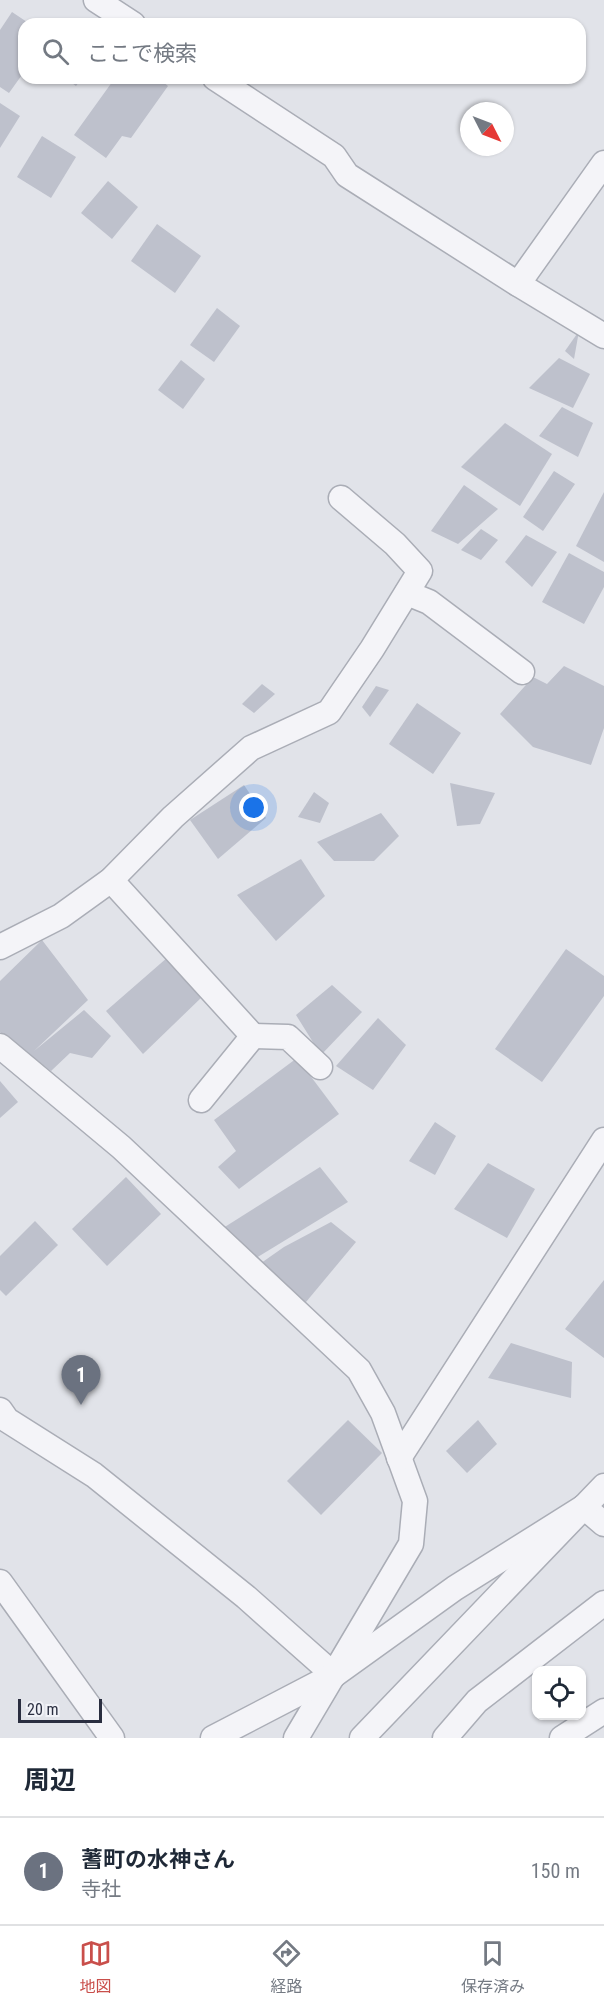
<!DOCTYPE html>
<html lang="ja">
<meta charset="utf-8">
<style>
:root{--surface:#fff;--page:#f2f2f3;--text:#1f2937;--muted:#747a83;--line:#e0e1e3;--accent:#c94f4b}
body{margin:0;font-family:"Roboto Condensed","Noto Sans JP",sans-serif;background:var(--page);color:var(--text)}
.controls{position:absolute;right:18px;bottom:18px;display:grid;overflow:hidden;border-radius:12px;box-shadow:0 2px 4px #0004}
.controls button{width:54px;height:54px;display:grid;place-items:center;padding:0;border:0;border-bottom:2px solid var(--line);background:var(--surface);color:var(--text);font:30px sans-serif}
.compass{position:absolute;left:460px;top:102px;width:54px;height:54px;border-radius:50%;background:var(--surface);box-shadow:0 2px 4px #0004;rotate:132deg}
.scale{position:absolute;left:18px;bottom:15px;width:84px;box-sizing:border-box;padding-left:6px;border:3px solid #2a2e40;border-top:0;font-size:16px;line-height:21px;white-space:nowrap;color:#2a2e40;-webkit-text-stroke:4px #f1f2f7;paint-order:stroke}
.you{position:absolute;left:254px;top:808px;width:21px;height:21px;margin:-15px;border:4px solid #fff;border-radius:50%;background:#1a73e8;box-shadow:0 0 0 9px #1a73e833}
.badge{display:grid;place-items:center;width:39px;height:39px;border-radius:50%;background:var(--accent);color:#fff;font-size:20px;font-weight:700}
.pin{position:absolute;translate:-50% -50px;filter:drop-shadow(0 2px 3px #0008)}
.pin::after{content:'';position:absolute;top:32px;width:21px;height:18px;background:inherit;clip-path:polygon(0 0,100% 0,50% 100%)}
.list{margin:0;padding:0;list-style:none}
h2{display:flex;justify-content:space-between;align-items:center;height:78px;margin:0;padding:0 24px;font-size:26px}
h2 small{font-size:20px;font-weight:400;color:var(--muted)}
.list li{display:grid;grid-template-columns:39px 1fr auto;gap:18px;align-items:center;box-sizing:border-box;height:108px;padding:0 24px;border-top:2px solid var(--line)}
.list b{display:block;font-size:22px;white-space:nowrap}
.list p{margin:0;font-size:20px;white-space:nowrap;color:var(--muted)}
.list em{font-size:20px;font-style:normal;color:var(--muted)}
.icon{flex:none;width:33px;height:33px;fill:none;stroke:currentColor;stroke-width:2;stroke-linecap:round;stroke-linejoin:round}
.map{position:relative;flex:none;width:604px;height:1738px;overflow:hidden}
.search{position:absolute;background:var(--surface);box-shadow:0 2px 4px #0004;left:18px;right:18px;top:18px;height:66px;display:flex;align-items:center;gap:15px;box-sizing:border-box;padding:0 21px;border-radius:18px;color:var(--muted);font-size:22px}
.sheet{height:186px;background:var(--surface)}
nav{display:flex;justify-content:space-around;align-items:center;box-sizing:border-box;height:84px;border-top:2px solid var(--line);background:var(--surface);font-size:16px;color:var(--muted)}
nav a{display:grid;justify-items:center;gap:3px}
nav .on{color:var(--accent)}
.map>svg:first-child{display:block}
</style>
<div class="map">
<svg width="604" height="1738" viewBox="0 0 604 1738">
<rect width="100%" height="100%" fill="#e1e3e9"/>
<g fill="#bec1cc">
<path d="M12,12L30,24H24V72L9,93L0,87V30Z"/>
<path d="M65,78H82L76,86Z"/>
<path d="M115,78H158L168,86L131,138L122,136L106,158L74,135Z"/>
<path d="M0,103L20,116L0,148Z"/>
<path d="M42,136L76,157L51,198L17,177Z"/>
<path d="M108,181L138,207L112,239L81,213Z"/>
<path d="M157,224L201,256L175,293L131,261Z"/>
<path d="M217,308L240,326L214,362L190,345Z"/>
<path d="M579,331L574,359L565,351Z"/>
<path d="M559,358L590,374L573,408L529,388Z"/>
<path d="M181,360L205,379L183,409L158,390Z"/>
<path d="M562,407L593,423L578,457L539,436Z"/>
<path d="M505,423L552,454L520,506L461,467Z"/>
<path d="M554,471L575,484L543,531L523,517Z"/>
<path d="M464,485L498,509L458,544L431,531Z"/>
<path d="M604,492V562L576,546Z"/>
<path d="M481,529L498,540L481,560L461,550Z"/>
<path d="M526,535L557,552L532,587L505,562Z"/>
<path d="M569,553L604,572V587L584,624L542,602Z"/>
<path d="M564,666L604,686V728L591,765L533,747L500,714L533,677L547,684Z"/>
<path d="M262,684L275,694L254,713L242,704Z"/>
<path d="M376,686L389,690L370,717L362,707Z"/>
<path d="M417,703L461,733L433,774L389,744Z"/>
<path d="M450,783L495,793L480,824L457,826Z"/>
<path d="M244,785L266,818L218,859L190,820Z"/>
<path d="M314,792L329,803L320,823L298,817Z"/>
<path d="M381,813L399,836L374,861H334L317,842Z"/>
<path d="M301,859L325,896L276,941L237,895Z"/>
<path d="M42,940L88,1000L34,1051L84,1010L111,1036L92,1058L70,1053L51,1071L0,1032V981Z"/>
<path d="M566,949L604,976V996L542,1082L495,1049Z"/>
<path d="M168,957L203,996L143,1054L106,1011Z"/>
<path d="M332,985L362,1012L321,1055L296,1015Z"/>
<path d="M378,1018L406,1045L373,1090L336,1066Z"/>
<path d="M297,1058L339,1114L239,1189L218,1167L236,1151L214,1120Z"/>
<path d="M0,1081L18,1102L0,1118Z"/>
<path d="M435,1122L456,1136L435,1175L409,1161Z"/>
<path d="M488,1163L535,1189L507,1238L454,1209Z"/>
<path d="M320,1167L348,1202L248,1263L220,1230Z"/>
<path d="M126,1177L161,1214L107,1266L72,1229Z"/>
<path d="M35,1221L58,1245L6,1296L0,1290V1256Z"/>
<path d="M331,1222L356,1242L301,1308L254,1268L284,1247Z"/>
<path d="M604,1280V1358L565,1329Z"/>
<path d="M511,1343L572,1362L571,1398L488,1378Z"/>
<path d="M348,1420L382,1453L321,1515L287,1481Z"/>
<path d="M478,1420L497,1444L467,1473L446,1451Z"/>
</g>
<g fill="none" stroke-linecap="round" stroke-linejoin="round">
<g stroke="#aaadb6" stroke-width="27">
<g id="street">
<path d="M96,0L133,24"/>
<path d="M215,78L334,156L347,175L518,284L604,336"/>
<path d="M518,284L604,163"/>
<path d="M407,593L429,602L522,672"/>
<path d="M111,880L253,1036L201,1100"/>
<path d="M0,947L61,916L111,880L173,817L251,748L329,712L372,649L420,571L395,544L341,498"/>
<path d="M253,1036L288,1037L320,1067"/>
<path d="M0,1046L121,1147L359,1370L383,1413L415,1501L411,1544L296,1738"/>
<path d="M0,1410L7,1420L94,1475L246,1597L334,1675"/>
<path d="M399,1458L604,1140"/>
<path d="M584,1507L604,1524"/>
<path d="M0,1582L112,1738"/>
<path d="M213,1738L334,1675L455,1588L584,1507"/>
<path d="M362,1738L604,1486"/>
<path d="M445,1738L477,1701L604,1603"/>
<path d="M562,1738L604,1711"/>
</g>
</g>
<use href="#street" stroke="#f4f4f8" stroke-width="24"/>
</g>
</svg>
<div class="controls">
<button><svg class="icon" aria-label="locate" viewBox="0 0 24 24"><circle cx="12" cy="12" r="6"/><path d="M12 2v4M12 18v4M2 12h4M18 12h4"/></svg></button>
</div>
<svg class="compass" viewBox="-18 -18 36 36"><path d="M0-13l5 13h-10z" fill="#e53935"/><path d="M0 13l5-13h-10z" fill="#747a83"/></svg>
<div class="scale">20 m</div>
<div class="you"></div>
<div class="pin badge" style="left:81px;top:1405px;background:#6b7280">1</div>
<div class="search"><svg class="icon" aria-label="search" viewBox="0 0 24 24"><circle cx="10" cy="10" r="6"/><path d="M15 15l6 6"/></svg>ここで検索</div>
</div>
<section class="sheet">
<h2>周辺<small></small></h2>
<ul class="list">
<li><span class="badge" style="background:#6b7280">1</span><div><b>蓍町の水神さん</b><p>寺社</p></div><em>150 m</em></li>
</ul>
</section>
<nav>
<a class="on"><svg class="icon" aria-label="map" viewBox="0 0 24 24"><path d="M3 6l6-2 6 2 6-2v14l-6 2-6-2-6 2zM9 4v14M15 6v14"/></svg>地図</a>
<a><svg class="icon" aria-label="directions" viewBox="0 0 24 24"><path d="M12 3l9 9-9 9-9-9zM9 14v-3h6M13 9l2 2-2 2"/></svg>経路</a>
<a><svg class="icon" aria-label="saved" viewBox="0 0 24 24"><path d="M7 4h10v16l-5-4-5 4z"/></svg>保存済み</a>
</nav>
